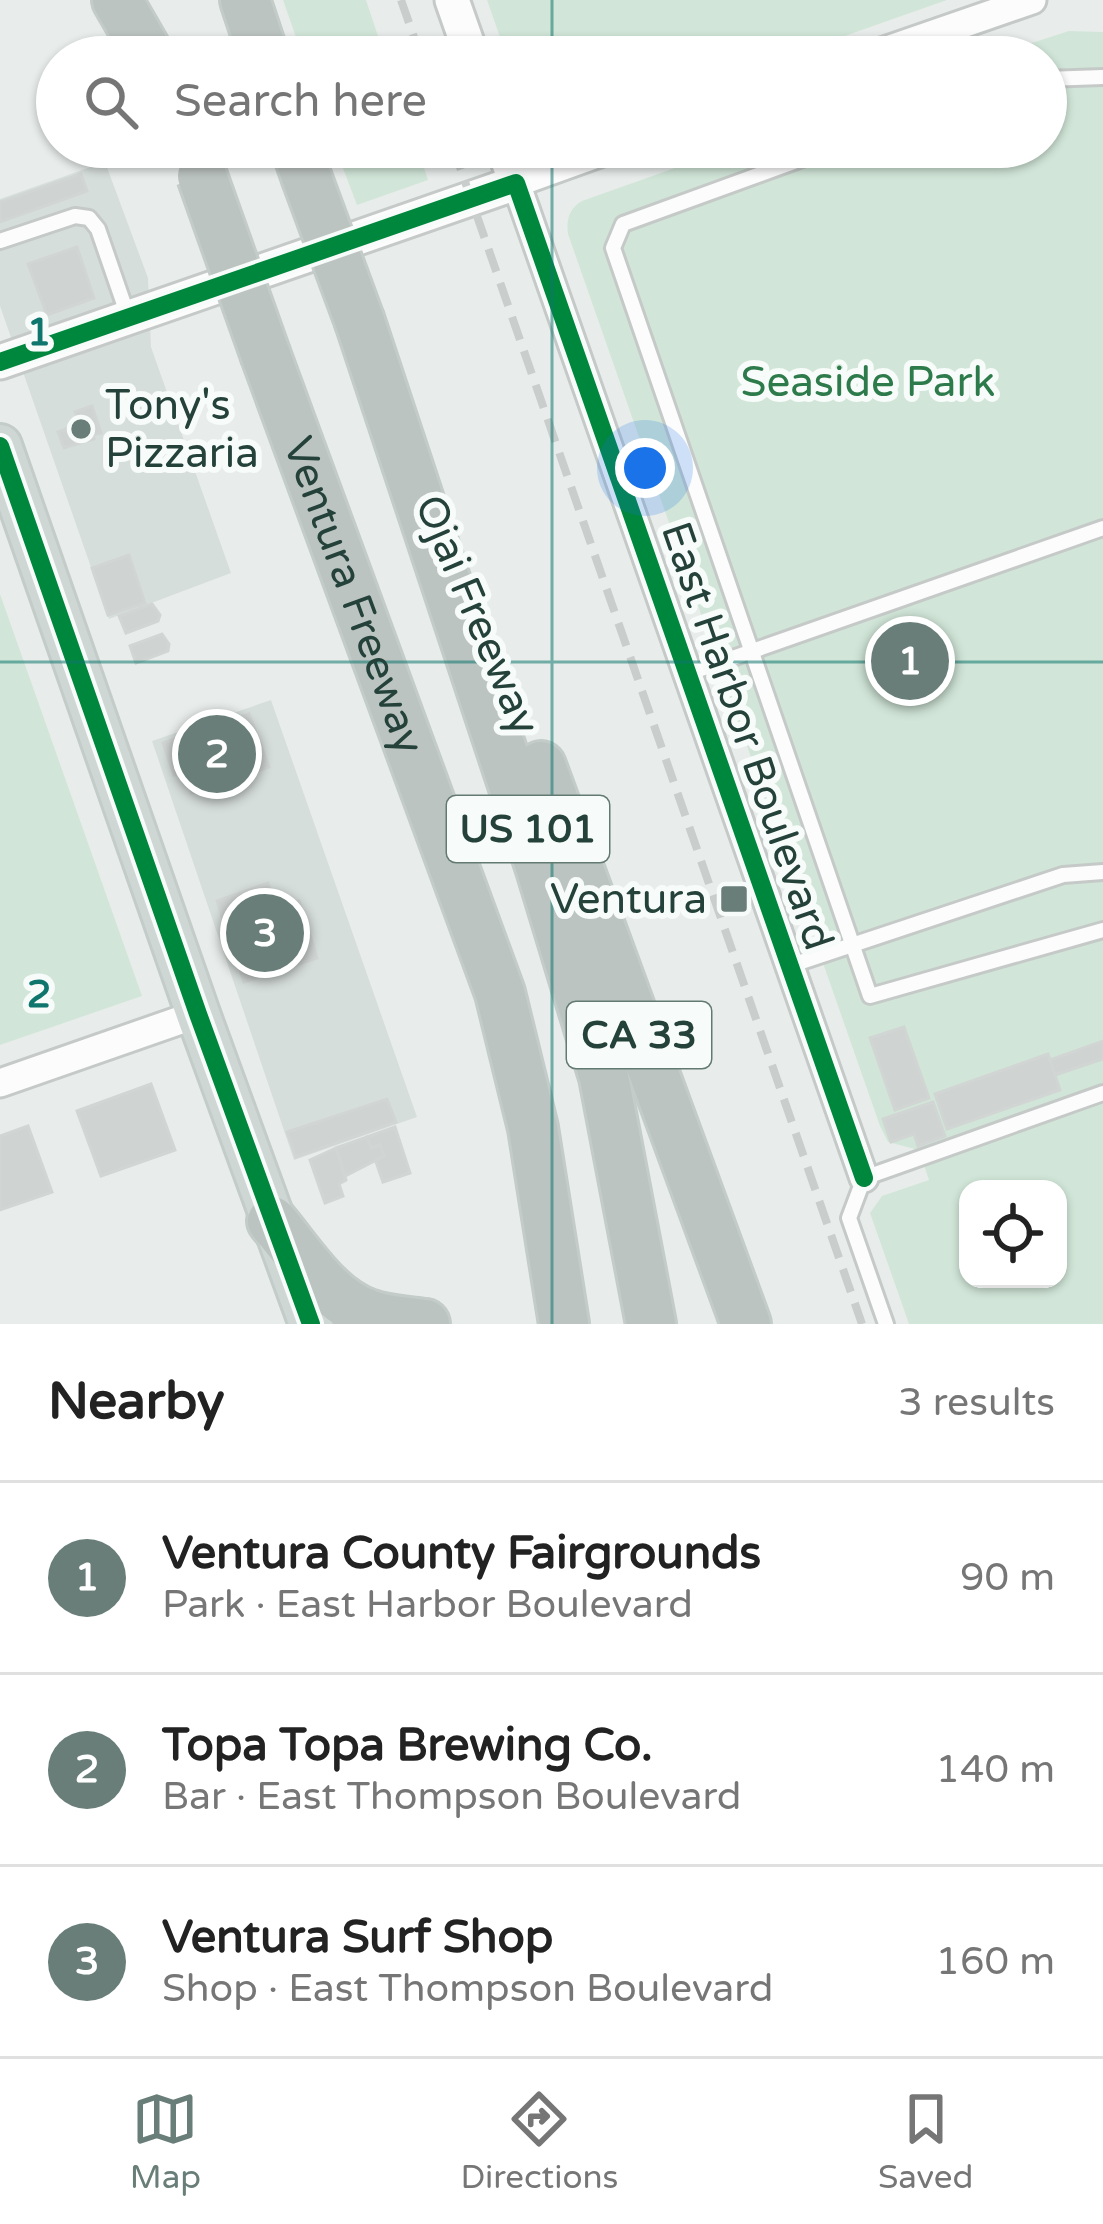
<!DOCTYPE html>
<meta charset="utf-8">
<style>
:root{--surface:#fff;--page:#f2f2f2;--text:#222;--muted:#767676;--line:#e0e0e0;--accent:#697e78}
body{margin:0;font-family:"Varela Round",sans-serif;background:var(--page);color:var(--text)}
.controls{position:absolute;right:36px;bottom:36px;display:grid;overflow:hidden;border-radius:24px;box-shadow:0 3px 9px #0004}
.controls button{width:108px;height:108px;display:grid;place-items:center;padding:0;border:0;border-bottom:3px solid var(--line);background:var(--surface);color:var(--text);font:60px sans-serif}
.you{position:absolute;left:645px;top:468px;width:42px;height:42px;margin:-30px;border:9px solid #fff;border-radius:50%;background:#1a73e8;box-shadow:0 0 0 18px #1a73e833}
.badge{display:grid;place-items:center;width:78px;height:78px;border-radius:50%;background:var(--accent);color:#fff;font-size:39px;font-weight:700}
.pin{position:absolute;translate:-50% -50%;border:6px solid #fff;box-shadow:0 3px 12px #0006}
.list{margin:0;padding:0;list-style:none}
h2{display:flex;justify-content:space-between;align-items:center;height:156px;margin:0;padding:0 48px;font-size:51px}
h2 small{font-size:39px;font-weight:400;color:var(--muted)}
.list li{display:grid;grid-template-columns:78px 1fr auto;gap:36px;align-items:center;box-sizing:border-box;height:192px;padding:0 48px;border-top:3px solid var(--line)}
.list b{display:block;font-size:45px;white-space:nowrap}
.list p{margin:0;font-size:39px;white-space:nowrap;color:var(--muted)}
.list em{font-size:39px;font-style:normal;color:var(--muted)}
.icon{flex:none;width:66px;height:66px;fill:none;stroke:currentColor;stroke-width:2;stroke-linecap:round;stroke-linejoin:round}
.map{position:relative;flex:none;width:1103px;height:1324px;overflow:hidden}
.search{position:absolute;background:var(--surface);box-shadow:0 3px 9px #0004;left:36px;right:36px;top:36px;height:132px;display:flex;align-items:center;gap:30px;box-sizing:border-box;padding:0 42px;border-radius:66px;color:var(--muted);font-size:45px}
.sheet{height:732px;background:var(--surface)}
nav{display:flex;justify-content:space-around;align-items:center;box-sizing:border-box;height:168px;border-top:3px solid var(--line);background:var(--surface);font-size:33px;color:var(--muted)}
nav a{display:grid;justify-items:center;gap:6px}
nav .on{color:var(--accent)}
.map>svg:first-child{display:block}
</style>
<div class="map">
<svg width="1103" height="1324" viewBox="0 0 1103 1324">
<rect width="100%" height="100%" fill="#e8edeb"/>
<g fill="#d6dedb">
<path d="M105,162L148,278L151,347L231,573L109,619L0,306V199Z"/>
<path d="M271,700L417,1117L294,1160L152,741Z"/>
</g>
<g fill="#d1e6d8" fill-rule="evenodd">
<path d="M283,0H366L385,57H303Z"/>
<path d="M487,0H947L785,57H507Z"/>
<path d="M1069,31L1103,32V1324H909L870,1213L882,1196L929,1180L919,1150L888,1142L880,1126L568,234C566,221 569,208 582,201L734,147H1046V57H988ZM968,1189H1058V1279H968Z"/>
<path d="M335,147H417L428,180L357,205Z"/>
<path d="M0,594L142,996L0,1045Z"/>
</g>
<g fill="#cfd4d2" stroke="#d1d6d4" stroke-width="3">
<path d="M81,174L87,191L0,222V202Z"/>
<path d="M77,247L94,298L47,315L28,264Z"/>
<path d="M92,406L101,433L93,435L94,439L64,448L58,432L80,424L75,412Z"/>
<path d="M129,555L145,603L108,615L92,568Z"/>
<path d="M152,604L160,615L158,621L126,633L119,616Z"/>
<path d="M162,634L169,644L168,651L136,663L130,646Z"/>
<path d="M249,714L269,767L192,793L184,771L174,775L163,743Z"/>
<path d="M268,883L277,909L299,901L317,958L244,982L217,901Z"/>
<path d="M904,1027L929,1098L895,1110L870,1038Z"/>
<path d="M1103,1041V1059L1055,1075L1050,1060Z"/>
<path d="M1048,1054L1060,1090L947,1129L935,1094Z"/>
<path d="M151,1084L175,1150L101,1176L77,1111Z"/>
<path d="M387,1099L396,1122L296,1157L287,1132Z"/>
<path d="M933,1102L945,1136L918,1146L914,1134L891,1142L883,1119Z"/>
<path d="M28,1126L52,1192L0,1210V1136Z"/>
<path d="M395,1127L410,1173L383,1182L375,1159L384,1156L380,1145L371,1148L367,1137Z"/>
<path d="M367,1137L371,1148L380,1145L384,1156L345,1176L336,1148Z"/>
<path d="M336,1148L346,1180L339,1184L343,1196L325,1203L310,1160Z"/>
</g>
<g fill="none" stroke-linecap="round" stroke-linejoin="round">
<g stroke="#c5cac8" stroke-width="20">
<g id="service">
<path d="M1046,79L1103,77"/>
<path d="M835,147L623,224L613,248L870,996L1103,930"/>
<path d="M0,241L75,216L89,218L98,229L128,316"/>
<path d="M687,674L1103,528"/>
<path d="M789,966L1063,875L1103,872"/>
<path d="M886,1324L849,1218L864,1178L1103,1093"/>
</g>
</g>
<g stroke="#c5cac8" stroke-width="33">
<g id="minor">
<path d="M867,57L1032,0"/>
<path d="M616,147L516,183L864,1178"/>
<path d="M0,1083L198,1014"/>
</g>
</g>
<g stroke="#c5cac8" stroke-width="39">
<g id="tertiary">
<path d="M452,0L472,57"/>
<path d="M0,362L516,183L503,147"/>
</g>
</g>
<g stroke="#c3ccc9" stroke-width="48">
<path id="primary" d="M0,446L198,1014L311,1324"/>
</g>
<g stroke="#c3ccc9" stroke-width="54">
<g id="motorway">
<path d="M117,0L150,57"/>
<path d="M245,0L264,57"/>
<path d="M296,147L306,176"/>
<path d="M360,322L540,866L604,1077L651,1324"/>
<path id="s1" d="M266,356L500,993L533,1128L564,1324"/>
<path d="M541,766L746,1324"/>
<path d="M272,1221C300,1254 327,1300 368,1314C386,1321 407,1321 425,1324"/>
</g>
</g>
<use href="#service" stroke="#fcfcfc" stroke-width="14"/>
<use href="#minor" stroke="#fcfcfc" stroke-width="27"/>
<use href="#tertiary" stroke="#fcfcfc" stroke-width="33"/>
<use href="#primary" stroke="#cfd7d5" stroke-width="42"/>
<use href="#motorway" stroke="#bcc4c2" stroke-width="48"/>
<g stroke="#c9cdcc" stroke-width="8" stroke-dasharray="24 12" stroke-linecap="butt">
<path d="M401,0L421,57"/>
<path d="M453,147L862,1324"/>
</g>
<g stroke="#c3ccc9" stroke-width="54" stroke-linecap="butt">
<g id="motorway-bridge">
<path d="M202,176L266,356"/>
<path d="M306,176L360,322"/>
</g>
</g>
<use href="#motorway-bridge" stroke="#bcc4c2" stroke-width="48"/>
<g stroke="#f7fbf9" stroke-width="26">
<g id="cycleway">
<path d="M0,362L516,183L864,1178"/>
<path d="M0,446L198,1014L311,1324"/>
</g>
</g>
<use href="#cycleway" stroke="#00873e" stroke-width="18"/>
</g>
<path fill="none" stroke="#0f766e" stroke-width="3" stroke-opacity="0.55" d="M552,0V57M552,147V1324M0,662H1103"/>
<g fill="#697e78" stroke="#f7fbf9" stroke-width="4.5">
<circle cx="81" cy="429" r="12"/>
<rect x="719" y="884" width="30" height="30" rx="6"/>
</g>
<g text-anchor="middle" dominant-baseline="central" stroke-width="12" stroke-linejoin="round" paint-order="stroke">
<g fill="#f7fbf9" stroke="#637a73" stroke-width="3">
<rect x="447" y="796" width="162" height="66" rx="9"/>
<rect x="567" y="1002" width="144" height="66" rx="9"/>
</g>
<g font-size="39" font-weight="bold" fill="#24423a">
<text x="528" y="829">US 101</text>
<text x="639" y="1035">CA 33</text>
</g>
<g font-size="42" fill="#2d7a4b" stroke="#f7fbf9">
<text x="868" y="382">Seaside Park</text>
</g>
<g font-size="42" fill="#24423a" stroke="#f7fbf9" text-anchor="start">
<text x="105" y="405">Tony's<tspan x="105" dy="48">Pizzaria</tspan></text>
<text x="707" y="899" text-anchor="end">Ventura</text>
</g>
<g font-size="42" fill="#24423a" stroke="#f7fbf9">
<text stroke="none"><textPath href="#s1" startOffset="255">Ventura Freeway</textPath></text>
<text transform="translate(477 615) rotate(67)">Ojai Freeway</text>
<text transform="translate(747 736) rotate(71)">East Harbor Boulevard</text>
</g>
</g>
<g font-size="39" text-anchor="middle" font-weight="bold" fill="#0f766e" stroke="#f7fbf9" stroke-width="12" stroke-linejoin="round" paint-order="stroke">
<text x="39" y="345">1</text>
<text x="39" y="1007">2</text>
</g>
</svg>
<div class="controls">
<button><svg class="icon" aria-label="locate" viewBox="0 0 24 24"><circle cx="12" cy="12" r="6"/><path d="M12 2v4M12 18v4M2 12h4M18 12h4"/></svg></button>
</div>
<div class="you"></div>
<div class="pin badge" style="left:910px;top:661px">1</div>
<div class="pin badge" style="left:217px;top:754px">2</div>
<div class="pin badge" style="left:265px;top:933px">3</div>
<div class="search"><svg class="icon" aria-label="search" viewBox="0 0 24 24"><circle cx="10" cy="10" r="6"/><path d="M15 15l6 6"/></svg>Search here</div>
</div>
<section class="sheet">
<h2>Nearby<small>3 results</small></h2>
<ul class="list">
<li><span class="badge">1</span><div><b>Ventura County Fairgrounds</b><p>Park · East Harbor Boulevard</p></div><em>90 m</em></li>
<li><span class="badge">2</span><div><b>Topa Topa Brewing Co.</b><p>Bar · East Thompson Boulevard</p></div><em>140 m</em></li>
<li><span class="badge">3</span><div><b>Ventura Surf Shop</b><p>Shop · East Thompson Boulevard</p></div><em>160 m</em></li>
</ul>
</section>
<nav>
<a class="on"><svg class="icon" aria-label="map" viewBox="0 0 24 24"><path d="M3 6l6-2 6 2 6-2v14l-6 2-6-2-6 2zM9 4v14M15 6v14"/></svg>Map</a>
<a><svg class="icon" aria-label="directions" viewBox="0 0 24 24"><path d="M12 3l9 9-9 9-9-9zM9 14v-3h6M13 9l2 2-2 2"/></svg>Directions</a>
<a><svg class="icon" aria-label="saved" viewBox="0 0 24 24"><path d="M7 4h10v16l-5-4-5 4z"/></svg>Saved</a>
</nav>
